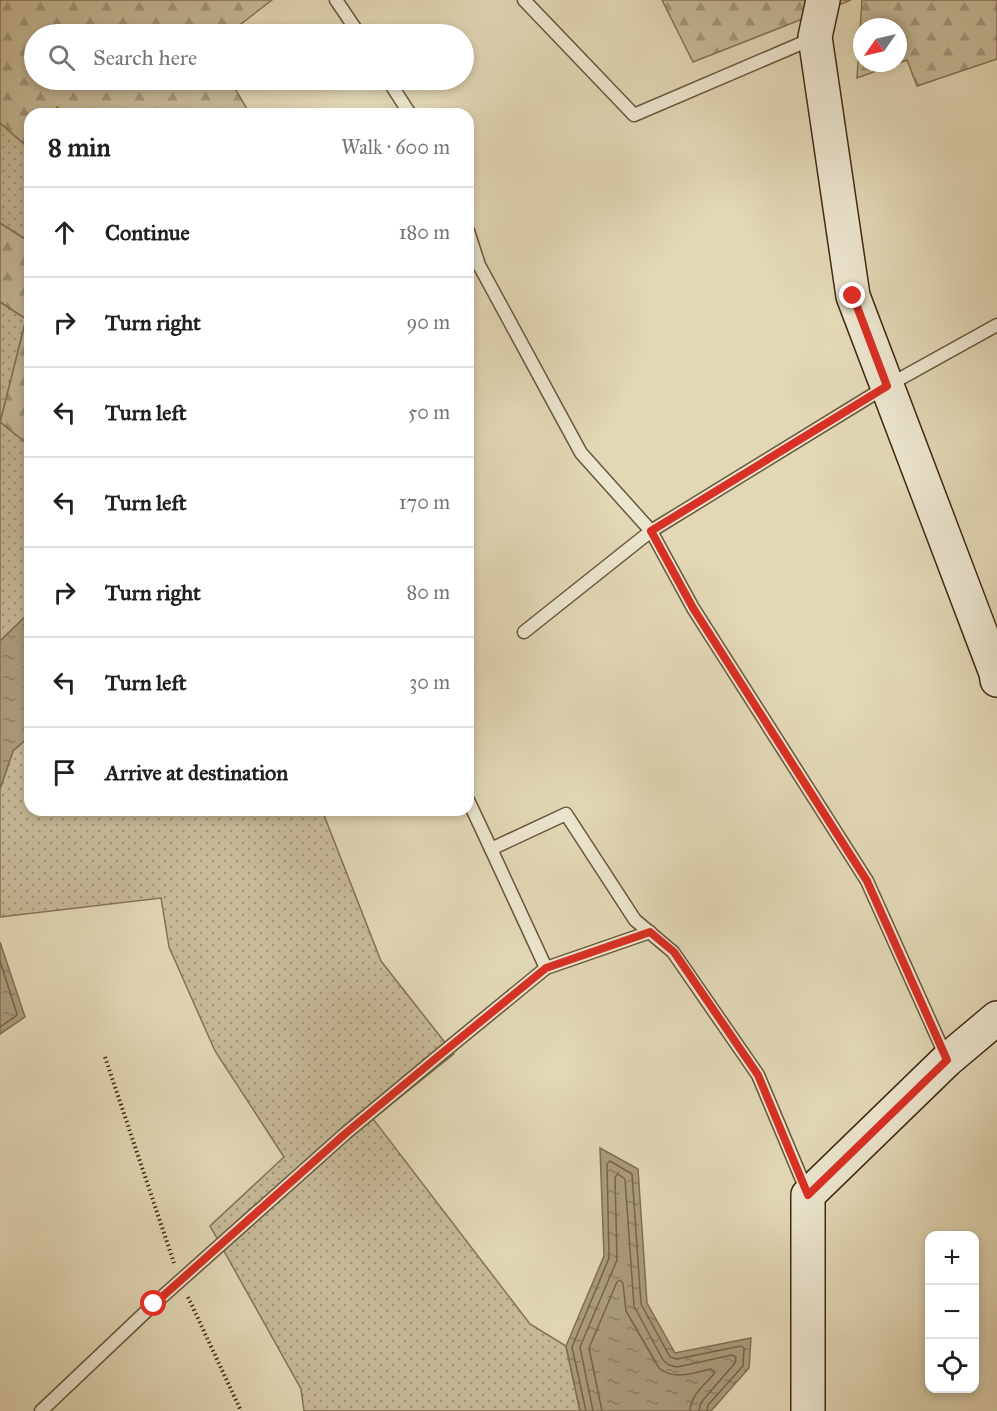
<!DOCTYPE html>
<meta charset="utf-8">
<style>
:root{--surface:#fff;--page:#f6f6f6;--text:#202124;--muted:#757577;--line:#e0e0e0}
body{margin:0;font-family:"IM FELL Great Primer",serif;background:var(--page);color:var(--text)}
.controls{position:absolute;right:18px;bottom:18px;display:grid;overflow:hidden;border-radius:12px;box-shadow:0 3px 9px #0003}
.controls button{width:54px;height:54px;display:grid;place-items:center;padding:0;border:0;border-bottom:2px solid var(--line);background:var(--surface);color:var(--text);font:30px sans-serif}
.compass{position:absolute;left:853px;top:18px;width:54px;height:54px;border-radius:50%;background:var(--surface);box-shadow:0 3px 9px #0003;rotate:236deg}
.stop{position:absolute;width:18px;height:18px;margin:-14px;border:4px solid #d93025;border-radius:50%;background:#fff}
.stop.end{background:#d93025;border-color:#fff;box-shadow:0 2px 6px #0008}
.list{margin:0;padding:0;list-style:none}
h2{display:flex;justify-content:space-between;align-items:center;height:78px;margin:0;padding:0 24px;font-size:26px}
h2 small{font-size:20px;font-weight:400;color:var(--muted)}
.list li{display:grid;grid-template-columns:39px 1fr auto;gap:18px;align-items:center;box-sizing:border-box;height:90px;padding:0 24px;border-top:2px solid var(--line)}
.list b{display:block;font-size:22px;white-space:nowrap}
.list em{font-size:20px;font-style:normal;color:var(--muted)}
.icon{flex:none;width:33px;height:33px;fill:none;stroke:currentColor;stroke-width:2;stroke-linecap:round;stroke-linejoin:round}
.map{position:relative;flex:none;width:997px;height:1411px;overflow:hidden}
.search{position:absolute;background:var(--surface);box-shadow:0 3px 9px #0003;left:24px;top:24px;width:450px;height:66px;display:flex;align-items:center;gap:15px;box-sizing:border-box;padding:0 21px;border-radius:33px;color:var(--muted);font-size:22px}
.panel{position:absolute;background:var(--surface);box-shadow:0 3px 9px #0003;left:24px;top:108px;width:450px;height:708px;border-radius:18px}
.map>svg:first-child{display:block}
</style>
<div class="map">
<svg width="997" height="1411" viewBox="0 0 997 1411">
<defs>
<pattern id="forest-firs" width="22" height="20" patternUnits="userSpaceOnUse" patternTransform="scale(1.5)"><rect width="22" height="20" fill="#c7bb9a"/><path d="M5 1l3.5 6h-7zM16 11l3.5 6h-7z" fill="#a3987c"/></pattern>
<pattern id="garden-dots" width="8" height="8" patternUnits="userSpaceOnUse" patternTransform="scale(1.5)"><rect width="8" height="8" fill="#c7bb9a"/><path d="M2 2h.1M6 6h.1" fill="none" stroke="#a3987c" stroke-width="1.8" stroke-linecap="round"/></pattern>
<pattern id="water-ripples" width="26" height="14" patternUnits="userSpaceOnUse" patternTransform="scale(1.5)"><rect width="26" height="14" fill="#ab9d7e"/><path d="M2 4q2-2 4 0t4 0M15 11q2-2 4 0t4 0" fill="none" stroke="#8d8066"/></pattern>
</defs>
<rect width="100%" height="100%" fill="#e2d8b6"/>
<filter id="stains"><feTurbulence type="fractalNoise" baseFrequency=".00333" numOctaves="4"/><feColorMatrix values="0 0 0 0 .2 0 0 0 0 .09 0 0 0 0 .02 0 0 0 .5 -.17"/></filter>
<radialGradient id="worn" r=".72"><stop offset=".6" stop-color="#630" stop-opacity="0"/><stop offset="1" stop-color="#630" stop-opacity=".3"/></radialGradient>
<g fill="url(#forest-firs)" stroke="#847356" stroke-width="1.5" fill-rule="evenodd">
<path d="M0,0H272L228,34H34V80H230L250,114H67L57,107L51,114H30V139L25,145L0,123Z"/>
<path d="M662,0H851L693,62Z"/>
<path d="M862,0H997V59L917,86L907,60L857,78ZM862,27H898V63H862Z"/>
<path d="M0,223L30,242V446L0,422L26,319L0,302Z"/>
</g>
<g fill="url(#garden-dots)" stroke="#847356" stroke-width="1.5">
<path d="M0,123L25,145L30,139V242L0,223Z"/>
<path d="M0,302L26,319L0,422L30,446V612L0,641Z"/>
<path d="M30,736V810H322L381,961L454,1054L373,1119L530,1324L566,1346L580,1411H304L301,1389L210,1226L284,1157L215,1051L169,947L161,898L0,917V789L13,751Z"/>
</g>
<g fill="url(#water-ripples)" stroke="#816f53" stroke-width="1.5">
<path d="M30,612V736L13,751L0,789V641Z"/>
<path d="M0,942L25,1017L0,1034Z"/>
<path d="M600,1148L638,1169L647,1303L675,1353L751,1338L749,1368L711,1411H580L566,1346L604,1256Z"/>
</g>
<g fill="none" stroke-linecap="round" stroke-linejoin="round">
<g stroke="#766448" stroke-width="1.5">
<path d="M0,961L17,1014L16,1016L0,1027"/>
<path d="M586,1411L572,1347L609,1258L607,1164L610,1161L632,1174L641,1304L670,1357L677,1359L741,1346L744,1348L743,1366L708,1405L707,1411"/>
<path d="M593,1411L580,1347L617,1260L615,1177L618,1174L625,1179L634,1306L663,1360L669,1365L677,1367L732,1355L736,1357L735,1363L703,1400L700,1405L699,1411"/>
<path d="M602,1411L589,1348L617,1282L620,1280L623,1283L626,1311L659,1368C674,1381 693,1373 711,1369L714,1371V1374C704,1385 691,1395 690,1411"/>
</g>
<g stroke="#69563b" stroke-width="15">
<g id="lane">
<path d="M336,0L359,34"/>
<path d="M524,0L634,115L814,38"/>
<path d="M388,80L410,114"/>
<path d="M468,231L479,265L581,453L651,531L693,608L867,881L947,1059"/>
<path d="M524,632L651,531L887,386L997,325"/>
<path d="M468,800L491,849L566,814L635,920L673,952L758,1075L808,1194"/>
<path d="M491,849L546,968"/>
<path d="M41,1411L154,1304L346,1133L441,1054L546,968L650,932"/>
</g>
</g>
<g stroke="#412b12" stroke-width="36">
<g id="secondary">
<path d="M823,0L815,37L853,296L996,673L997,680"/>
<path d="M808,1411V1195L947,1060L997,1018"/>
</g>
</g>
<g stroke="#412b12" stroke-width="4" stroke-dasharray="1.5 3" stroke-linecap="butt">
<path d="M105,1057L174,1263"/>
<path d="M188,1297L241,1411"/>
</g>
<use href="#lane" stroke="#ece6d0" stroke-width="12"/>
<use href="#secondary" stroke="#ece6d0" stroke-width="33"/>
</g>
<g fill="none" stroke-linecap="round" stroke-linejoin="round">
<path stroke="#d93025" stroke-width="8" d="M154,1304L346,1133L441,1054L546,968L650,932L674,952L758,1075L808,1195L947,1060L867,881L693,608L651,531L887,386L853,296"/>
</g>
<rect width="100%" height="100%" filter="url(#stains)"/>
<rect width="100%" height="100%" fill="url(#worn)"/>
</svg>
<div class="controls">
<button>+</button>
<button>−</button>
<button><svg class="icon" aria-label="locate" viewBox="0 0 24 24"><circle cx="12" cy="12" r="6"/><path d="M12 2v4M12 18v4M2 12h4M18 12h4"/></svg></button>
</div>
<svg class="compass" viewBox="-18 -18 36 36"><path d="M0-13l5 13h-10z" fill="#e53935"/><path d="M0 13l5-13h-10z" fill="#757577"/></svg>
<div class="stop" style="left:154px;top:1304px"></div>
<div class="stop end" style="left:853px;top:296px"></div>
<div class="search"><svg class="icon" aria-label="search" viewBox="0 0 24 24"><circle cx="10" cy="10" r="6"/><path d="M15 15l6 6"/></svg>Search here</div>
<section class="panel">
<h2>8 min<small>Walk · 600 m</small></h2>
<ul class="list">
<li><svg class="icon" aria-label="ahead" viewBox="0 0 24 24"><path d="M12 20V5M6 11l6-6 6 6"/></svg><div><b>Continue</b></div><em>180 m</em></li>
<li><svg class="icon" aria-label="right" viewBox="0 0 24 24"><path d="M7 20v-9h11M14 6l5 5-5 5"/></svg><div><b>Turn right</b></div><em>90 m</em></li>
<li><svg class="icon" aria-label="left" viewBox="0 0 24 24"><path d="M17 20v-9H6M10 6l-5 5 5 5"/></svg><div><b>Turn left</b></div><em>50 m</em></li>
<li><svg class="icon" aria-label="left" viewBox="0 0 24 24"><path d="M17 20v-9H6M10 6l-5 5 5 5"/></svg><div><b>Turn left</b></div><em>170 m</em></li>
<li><svg class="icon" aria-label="right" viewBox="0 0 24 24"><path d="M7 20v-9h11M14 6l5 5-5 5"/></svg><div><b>Turn right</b></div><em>80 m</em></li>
<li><svg class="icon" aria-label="left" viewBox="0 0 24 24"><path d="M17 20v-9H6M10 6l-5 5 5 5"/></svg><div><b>Turn left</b></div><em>30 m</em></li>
<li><svg class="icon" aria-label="arrive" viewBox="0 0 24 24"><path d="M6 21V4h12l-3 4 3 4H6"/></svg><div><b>Arrive at destination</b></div></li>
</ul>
</section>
</div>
